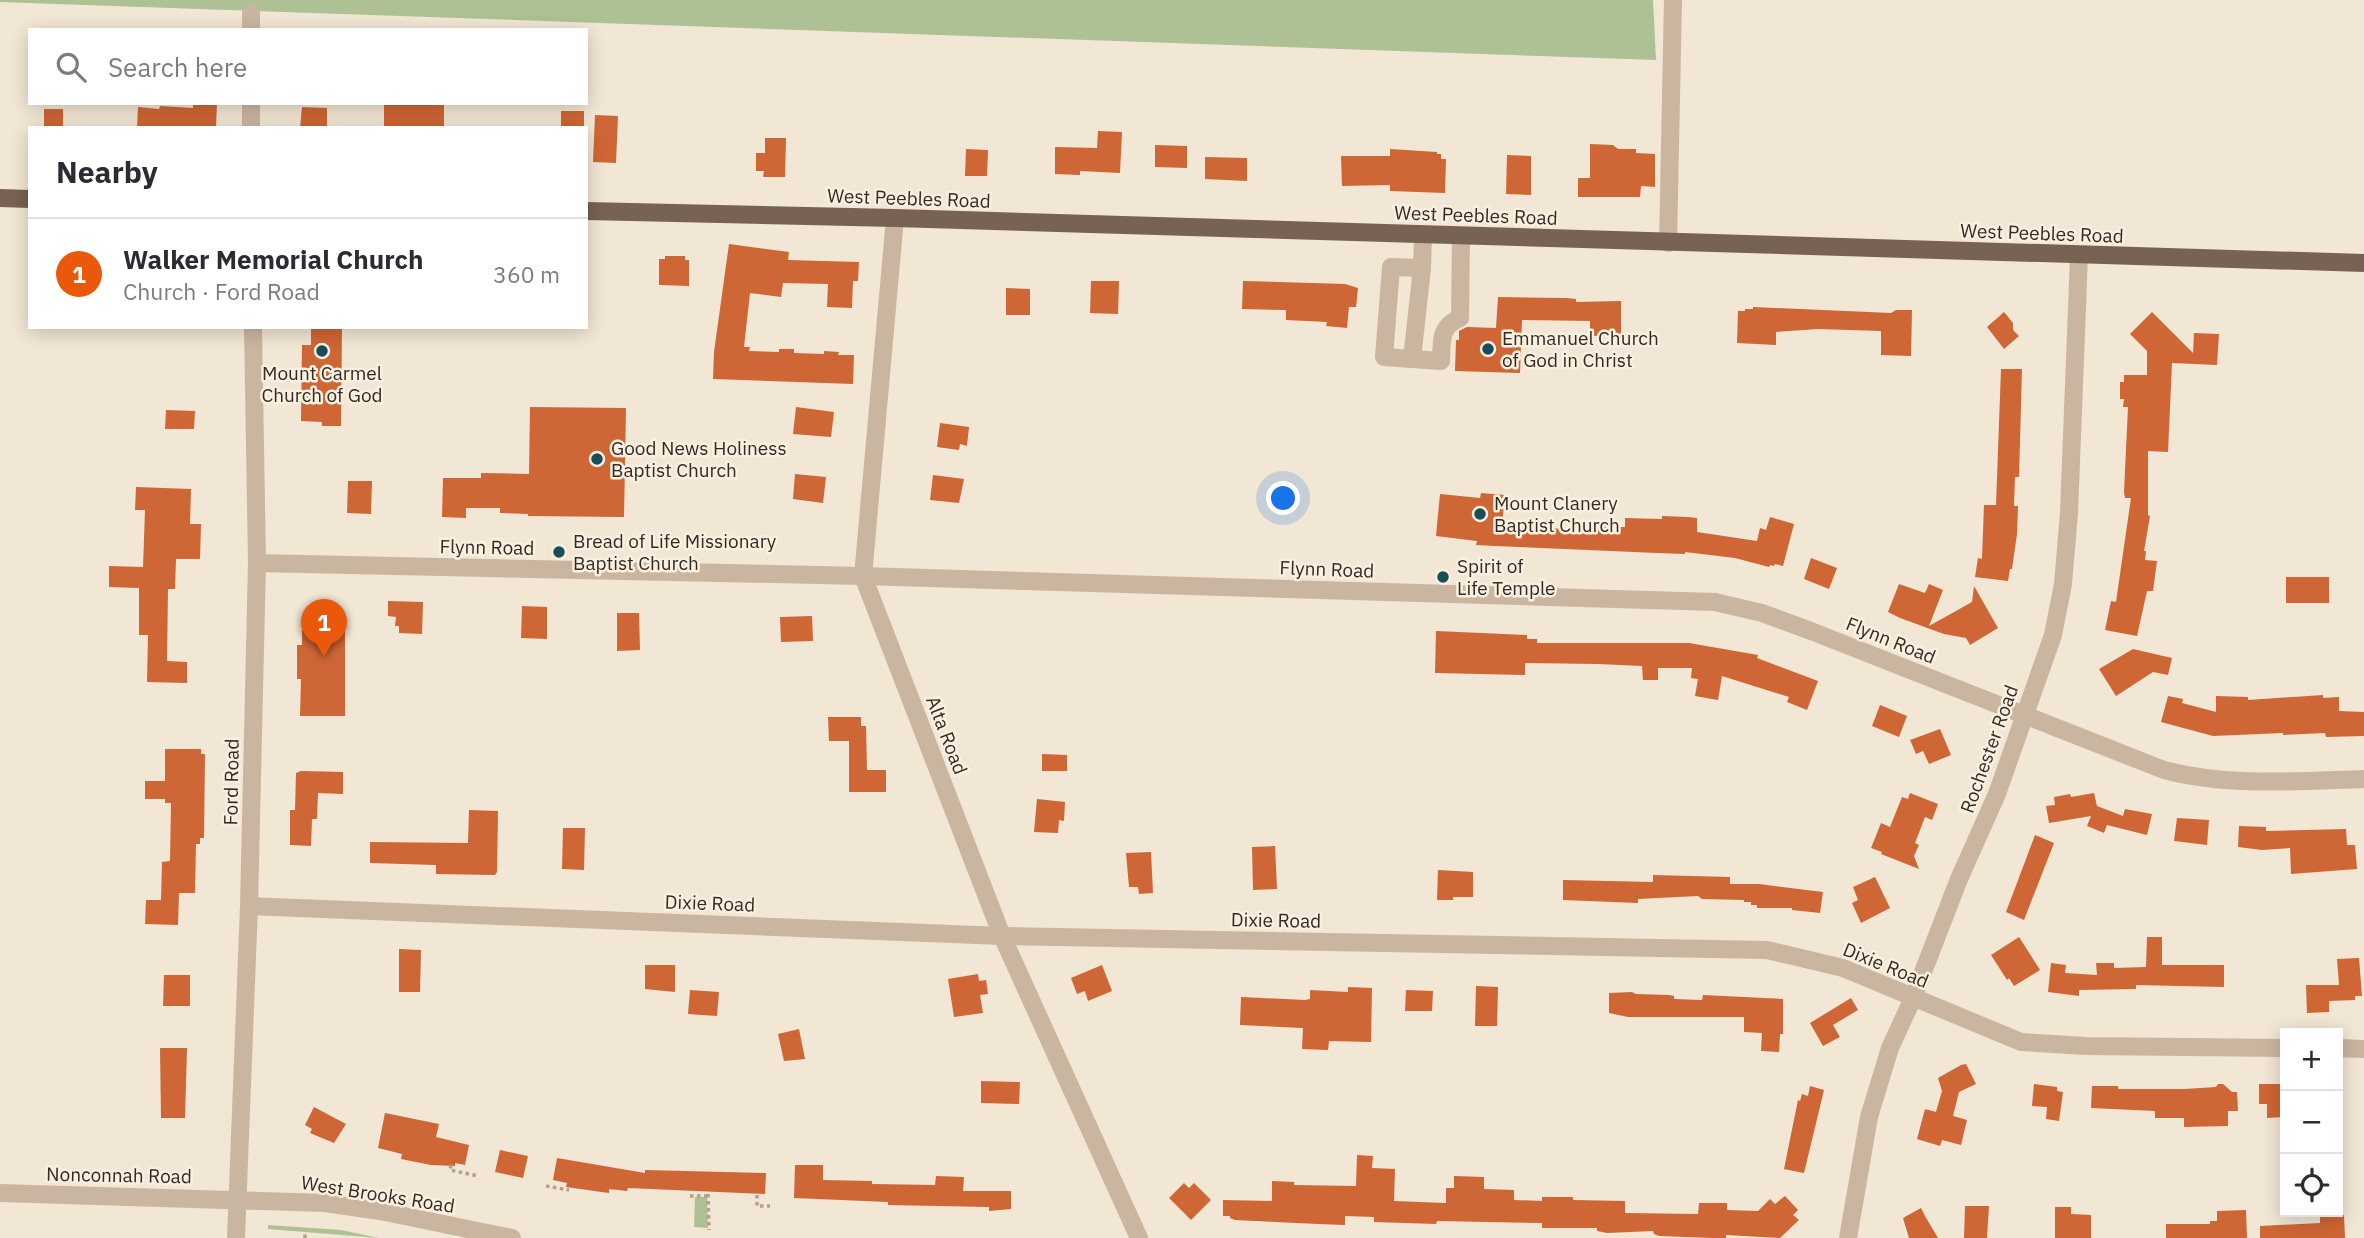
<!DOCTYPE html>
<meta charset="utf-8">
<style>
:root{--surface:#fff;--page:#f7f7f7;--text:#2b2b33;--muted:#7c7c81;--line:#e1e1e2;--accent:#ea580c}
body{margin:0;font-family:"IBM Plex Sans",sans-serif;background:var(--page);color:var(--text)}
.controls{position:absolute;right:21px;bottom:21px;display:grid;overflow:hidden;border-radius:0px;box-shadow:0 4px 18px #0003}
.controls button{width:63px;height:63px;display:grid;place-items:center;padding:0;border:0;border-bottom:2px solid var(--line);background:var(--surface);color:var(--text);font:35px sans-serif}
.you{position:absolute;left:1284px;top:499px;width:24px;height:24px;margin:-18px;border:5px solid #fff;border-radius:50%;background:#1a73e8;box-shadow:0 0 0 10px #1a73e833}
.badge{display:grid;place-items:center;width:46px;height:46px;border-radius:50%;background:var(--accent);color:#fff;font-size:23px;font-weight:700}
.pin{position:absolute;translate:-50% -58px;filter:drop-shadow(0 2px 4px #0008)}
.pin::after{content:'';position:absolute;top:37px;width:24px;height:21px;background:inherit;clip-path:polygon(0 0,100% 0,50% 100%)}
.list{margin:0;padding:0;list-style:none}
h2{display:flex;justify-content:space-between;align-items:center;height:91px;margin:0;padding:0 28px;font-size:30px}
h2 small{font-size:23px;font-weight:400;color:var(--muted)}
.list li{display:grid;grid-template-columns:46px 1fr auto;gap:21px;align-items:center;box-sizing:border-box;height:112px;padding:0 28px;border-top:2px solid var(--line)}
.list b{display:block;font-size:26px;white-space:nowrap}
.list p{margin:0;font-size:23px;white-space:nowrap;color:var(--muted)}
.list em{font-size:23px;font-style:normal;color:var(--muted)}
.icon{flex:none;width:38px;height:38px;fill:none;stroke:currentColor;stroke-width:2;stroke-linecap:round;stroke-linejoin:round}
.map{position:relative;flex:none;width:2364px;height:1238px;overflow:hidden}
.search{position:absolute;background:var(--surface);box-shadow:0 4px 18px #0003;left:28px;top:28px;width:560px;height:77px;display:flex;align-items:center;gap:18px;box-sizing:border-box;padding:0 24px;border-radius:0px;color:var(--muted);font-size:26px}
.panel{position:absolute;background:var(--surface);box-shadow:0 4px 18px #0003;left:28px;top:126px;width:560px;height:203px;border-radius:0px}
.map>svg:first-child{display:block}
</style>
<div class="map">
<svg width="2364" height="1238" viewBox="0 0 2364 1238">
<rect width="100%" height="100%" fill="#f2e6d4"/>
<g fill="#aec194">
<path d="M0,0H1653L1656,60L0,2Z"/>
<path d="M695,1197H707L708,1228L694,1227Z"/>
<path d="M268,1225L341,1230L379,1238L268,1229Z"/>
</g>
<g fill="#cf6635">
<path d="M193,103H217L216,128H137L138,107L159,109L160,106L193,108Z"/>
<rect x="384" y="103" width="60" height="25"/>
<path d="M302,107L327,108V128H300Z"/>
<rect x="44" y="109" width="19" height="19"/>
<rect x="561" y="111" width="23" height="17"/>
<path d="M595,115L618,116L616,163L593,162Z"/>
<path d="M1098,131L1122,132L1120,173L1080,171V175L1055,174V147L1097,148Z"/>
<path d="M765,138H786L785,177H763L764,171H756V153H765Z"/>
<path d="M1590,144L1613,145L1618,149H1636V153L1655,154V187L1641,186L1640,197H1578V178H1590Z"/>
<path d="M1155,145L1187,146V168L1155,167Z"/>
<path d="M966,149L988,150L987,176H965Z"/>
<path d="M1390,149L1437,152V154H1441V159H1446L1445,193L1390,191V185L1342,186L1341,156H1390Z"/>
<path d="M1507,155L1531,156V195L1506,194Z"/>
<path d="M1205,157L1247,158V181L1205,179Z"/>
<path d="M729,244L789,252L788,260L859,262L858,281H853L852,308L827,307L828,284L783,283L781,297L750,293L744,347H750L749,351L779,352V349H794V353L824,354V351L839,352L838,355H854L853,384L713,379L714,352Z"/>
<path d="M665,256H685V260H689V286L659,285V259H665Z"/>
<path d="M1091,281H1119L1118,314L1090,313Z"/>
<path d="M1243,281L1345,284L1358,288L1356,307H1349L1347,328L1326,326L1327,322L1286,320V310L1242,309Z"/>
<path d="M1006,288L1030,289V315H1006Z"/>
<path d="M1498,297L1566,298L1576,299V302L1621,301V336H1590V321L1522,320L1520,373L1455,371L1456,340H1459V331L1467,327L1496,328Z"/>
<path d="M1753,307L1891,313L1896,310H1912L1911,356L1881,355V331L1818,329L1776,332V345L1737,343L1738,311H1745V309H1753Z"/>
<path d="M2004,312L2013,323V330L2019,336L2004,349L1987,327Z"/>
<path d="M2152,312L2193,353L2194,333L2219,334L2217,365L2172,363L2168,452L2148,451V515L2150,516L2144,551H2146L2145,560L2157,561L2153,591H2147L2137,636L2105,630L2111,601L2116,602L2131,498H2125L2124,492L2128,407H2123L2124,399H2120V382H2124V375H2147V351L2130,334Z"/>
<path d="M311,327H342L341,426H322V422L301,421L302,345H311Z"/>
<path d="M2001,369H2022L2019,477H2015L2014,506H2018L2017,534L2012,569H2010L2008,581L1975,577L1978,558L1982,559L1984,505H1996Z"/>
<path d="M530,407L626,408L624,517L528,516V514L500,513V508H466V518L442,517L443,478H481V473L529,474Z"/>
<path d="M796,407L834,412L831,437L793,434Z"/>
<path d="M166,410L195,411L194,429H165Z"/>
<path d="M940,423L969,427L967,446L960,444L959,450L937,447Z"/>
<path d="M795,474L826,477L823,503L793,499Z"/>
<path d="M933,475L964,479L959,503L930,500Z"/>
<path d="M348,481H372L371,514L347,513Z"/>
<path d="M136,487L191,489L190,524H201L200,559H176L175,589H168L167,661L187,662V683L147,682L148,635H139V588L109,587V566L143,567L145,510H135Z"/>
<path d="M1481,493L1505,495L1502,526L1567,529V527H1625V518L1662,519V516L1688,517L1697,518V532L1757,541L1760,528L1766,530L1770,517L1794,524L1783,566L1775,564L1774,566L1770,565L1769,567L1735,558L1685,552V554L1657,553L1495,546L1476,545L1477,541L1436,536L1440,494L1480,498Z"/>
<path d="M1811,558L1837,568L1829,589L1804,579Z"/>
<rect x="2286" y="577" width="43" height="26"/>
<path d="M1899,584L1925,593L1929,584L1943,590L1929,626L1972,602L1974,586L1998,628L1970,645L1966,638L1944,634L1900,618L1888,612Z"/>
<path d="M317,601H332V609H337V631H345V716H300L301,679H297V645H302V630H311V608H317Z"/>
<path d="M388,601L423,602L422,634L399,633V626H395L396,617L388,616Z"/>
<path d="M522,606L547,607V639L521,638Z"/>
<path d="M617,613H639L640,650L617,651Z"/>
<path d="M812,616L813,641L781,642L780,617Z"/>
<path d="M1436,631L1527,635V639H1537V643H1689L1758,655L1757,658L1818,681L1807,710L1787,702L1789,697L1722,676L1718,700L1695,696L1698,679L1691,678L1692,668H1658V680H1643L1642,666L1598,664L1525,663V675L1435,673Z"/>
<path d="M2133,649L2172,658L2168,675L2153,672L2116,696L2099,669Z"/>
<path d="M2323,695V698L2339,697V711L2364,712V736L2326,737L2325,733L2283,735V733L2213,736L2161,722L2168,696L2183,699L2182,703L2216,712V696L2248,697V700Z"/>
<path d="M1880,705L1907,716L1899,737L1872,726Z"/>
<path d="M828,717H861V726H866L867,770H886V792H849V741H829Z"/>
<path d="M1940,729L1951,755L1929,764L1923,751L1916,754L1910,740Z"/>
<path d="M165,749H201V754H205L204,838H200V844H196L195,893H179L178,925L145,924L146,900H161L162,862L170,861L171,803H165V799H145V781H165Z"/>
<path d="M1042,754L1067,755V771H1042Z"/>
<path d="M301,771L343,772V794L318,793L317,819H312L311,846L290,845V810H295L296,773Z"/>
<path d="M1910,793L1938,804L1932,820L1925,817L1915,843L1919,845L1914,856L1919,869L1881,854L1882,852L1871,848L1881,823L1890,827L1902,797L1908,799Z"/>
<path d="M2094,793L2097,806L2123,816L2125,809L2152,814L2147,835L2107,825L2104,833L2087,826L2091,816L2049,823L2046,806L2055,805L2054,797L2070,794L2071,797Z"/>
<path d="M1037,799L1065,802L1064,821L1059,820L1058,833L1034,832Z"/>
<path d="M469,810L498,811L497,872L495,875L436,874V865L370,863V842L468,843Z"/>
<path d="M2177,818L2209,820L2207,845L2174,841Z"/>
<path d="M2239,826L2266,827V831L2346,829L2347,845H2355L2357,869L2291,874L2290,848L2262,850L2238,847Z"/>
<path d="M563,828H585L584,870L562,869Z"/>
<path d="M2035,835L2054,843L2024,920L2006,912Z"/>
<path d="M1275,846L1277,889L1253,890L1252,847Z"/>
<path d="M1151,852L1153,893L1139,894L1138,887H1129L1126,853Z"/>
<path d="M1438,870L1473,872V897H1453V900H1437Z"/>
<path d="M1653,875L1730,877V884H1759L1823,892L1820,913L1792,910V908H1757V905H1751V902H1744V900L1702,899L1698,896L1638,899V903L1563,900V880L1653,882Z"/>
<path d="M1875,877L1890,908L1861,923L1852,903L1858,900L1853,887Z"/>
<path d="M2019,937L2040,970L2014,986L2009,978L2007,980L1991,955Z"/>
<path d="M2147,937H2162V965H2224V987L2136,985V989L2079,990V996L2048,992L2051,963L2066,965L2065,973L2097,975L2096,963H2114V968L2146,967Z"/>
<path d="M399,949L421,950L420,992H399Z"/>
<path d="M2359,958L2362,996H2355V1000L2329,1001V1012L2307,1013L2306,985H2339L2337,959Z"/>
<path d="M645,965H675V992L645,989Z"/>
<path d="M1102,965L1112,991L1088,1001L1085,991L1077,994L1071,978Z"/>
<path d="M978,974L979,981L986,980L988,994L980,995L983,1013L954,1017L948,979Z"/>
<path d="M164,975H190V1006H163Z"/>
<path d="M1476,986L1498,987L1497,1026H1475Z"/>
<path d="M1348,987L1372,988L1371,1042L1329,1041L1328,1050L1302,1049L1303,1028L1240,1025L1241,997L1305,1000L1310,999V990L1348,992Z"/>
<path d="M690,990L719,992L717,1016L688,1014Z"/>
<path d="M1406,990L1433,991L1432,1011H1405Z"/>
<path d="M1632,992L1636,994L1669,995L1674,996V999L1702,1000L1703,995L1783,999V1034H1780L1779,1052L1761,1051L1762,1033L1744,1032V1017H1628L1609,1013V993Z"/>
<path d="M1851,998L1858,1010L1833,1025L1840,1037L1823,1046L1810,1023Z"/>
<path d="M799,1029L805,1059L784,1061L778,1034Z"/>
<path d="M160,1048H187L185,1118H161Z"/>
<path d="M1966,1064L1976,1084L1959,1092L1953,1116L1967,1120L1961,1145L1942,1140L1940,1146L1917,1139L1925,1109L1936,1112L1942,1091L1938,1078L1961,1065Z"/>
<path d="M981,1081L1020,1082L1019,1104L981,1103Z"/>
<path d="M2034,1084L2057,1087V1091L2063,1092L2059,1121L2046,1119L2047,1107L2032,1106Z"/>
<path d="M2218,1084H2223L2232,1092H2237L2238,1111H2228V1126L2184,1127V1118H2155V1111L2091,1108L2092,1086H2118V1089H2184L2216,1087Z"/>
<path d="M2259,1084H2285V1117L2267,1118V1104H2259Z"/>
<path d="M1810,1086L1824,1090L1804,1173L1784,1169L1798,1100L1800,1101L1802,1094L1808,1096Z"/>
<path d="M314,1107L346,1124L334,1143L310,1133L312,1129L305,1125Z"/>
<path d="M385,1113L439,1124L436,1137L469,1145L465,1165L455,1163V1166L431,1165L401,1159L402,1154L378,1148Z"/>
<path d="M500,1150L528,1156L523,1178L495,1172Z"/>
<path d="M1357,1155L1373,1156L1372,1168L1395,1169L1394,1201L1446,1203V1188H1454V1176L1484,1177V1189L1514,1190V1200L1542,1201V1197H1573V1200L1625,1201V1213L1698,1214L1699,1203H1727V1210L1758,1211L1770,1199L1775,1204L1785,1196L1798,1210L1793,1215L1799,1220L1780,1238L1726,1235V1238H1712L1659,1236L1654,1234L1653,1231L1607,1233L1597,1231V1228H1542V1223L1437,1221L1436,1224L1374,1222V1217L1345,1216V1225L1318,1224L1235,1220L1230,1218V1216H1223V1200L1272,1201V1181L1294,1182V1185L1356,1186Z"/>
<path d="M557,1158L645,1173V1170L766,1173L765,1194L628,1188L627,1191L609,1189V1193L566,1187L567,1183L553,1180Z"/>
<path d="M795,1165H823V1180L872,1181V1184L935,1185L936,1176L964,1177L963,1191H1011V1209L989,1211V1207L888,1205V1202L794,1198Z"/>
<path d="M1184,1183L1189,1188L1194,1183L1211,1200L1191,1220L1169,1198Z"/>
<path d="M1965,1206H1989L1987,1238H1964Z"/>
<path d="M2055,1207H2071V1214L2091,1215V1238H2055Z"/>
<path d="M1921,1208L1925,1216L1938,1238H1909L1903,1218Z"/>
<path d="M2246,1210L2247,1238H2166V1224H2210V1221H2217V1211Z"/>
<path d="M2335,1214L2344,1215L2345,1238H2260V1226L2320,1223V1215Z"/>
</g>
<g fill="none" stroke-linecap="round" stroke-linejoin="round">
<g stroke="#b6a08a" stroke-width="3.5" stroke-dasharray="3.5 3.5" stroke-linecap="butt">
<path d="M451,1165L450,1170L478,1176"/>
<path d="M546,1186L569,1190"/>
<path d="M708,1194L709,1230"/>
<path d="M757,1195V1206H770"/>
<path d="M690,1196H708"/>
<path d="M305,1238V1233"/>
</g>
<g stroke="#cab6a0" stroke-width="18">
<path d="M251,30V13"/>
<path d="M251,128V103"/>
<path d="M895,218L863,576L1002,936L1139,1238"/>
<path d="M1668,243L1673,0"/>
<path d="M1422,268L1391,267L1384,357L1441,361C1442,341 1439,327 1460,318L1461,236"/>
<path d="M1412,359L1422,268L1423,235"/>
<path d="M257,563L863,576L1715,602L1762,613L1811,631L2164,770C2228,787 2298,781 2364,779"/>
<path d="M249,906L1002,936L1767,950L1843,968L2021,1042L2086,1046L2285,1048"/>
<path d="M2338,1048L2364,1049"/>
<path d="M0,1193L325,1203L380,1211L512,1238"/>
<path d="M236,1238L249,906L257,563L253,327"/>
<path d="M1848,1238L1869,1117L1890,1048L1913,998L1959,879L1997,794L2053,635L2063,584L2069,513L2079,256"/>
</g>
<g stroke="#776253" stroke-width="18">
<path d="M0,198L30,199"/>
<path d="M586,211L895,218L2364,263"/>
</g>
</g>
<g fill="#174e57" stroke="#faf0e0" stroke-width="2.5">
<circle cx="1488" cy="349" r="7"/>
<circle cx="322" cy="351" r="7"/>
<circle cx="597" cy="459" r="7"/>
<circle cx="1480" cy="514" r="7"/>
<circle cx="559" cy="552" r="7"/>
<circle cx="1443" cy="577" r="7"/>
</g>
<g text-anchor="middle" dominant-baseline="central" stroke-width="5" stroke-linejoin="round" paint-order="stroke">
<g font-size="19" fill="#332a24" stroke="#faf0e0">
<text transform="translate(909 198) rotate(2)">West Peebles Road</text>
<text transform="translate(1476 215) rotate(2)">West Peebles Road</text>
<text transform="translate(2042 233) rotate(2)">West Peebles Road</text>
<text transform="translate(487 547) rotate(1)">Flynn Road</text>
<text transform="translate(1327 569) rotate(2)">Flynn Road</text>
<text transform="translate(1891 640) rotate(22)">Flynn Road</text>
<text transform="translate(947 735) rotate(69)">Alta Road</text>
<text transform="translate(1989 749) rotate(-70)">Rochester Road</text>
<text transform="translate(231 782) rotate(-89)">Ford Road</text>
<text transform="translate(710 903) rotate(2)">Dixie Road</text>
<text transform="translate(1276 920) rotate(1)">Dixie Road</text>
<text transform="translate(1886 965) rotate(22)">Dixie Road</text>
<text transform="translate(119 1175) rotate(1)">Nonconnah Road</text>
<text transform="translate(378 1194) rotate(9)">West Brooks Road</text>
</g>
<g font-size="19" fill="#332a24" stroke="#faf0e0" text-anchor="start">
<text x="1502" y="338">Emmanuel Church<tspan x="1502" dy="22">of God in Christ</tspan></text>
<text x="322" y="373" text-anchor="middle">Mount Carmel<tspan x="322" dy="22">Church of God</tspan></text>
<text x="611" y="448">Good News Holiness<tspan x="611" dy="22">Baptist Church</tspan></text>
<text x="1494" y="503">Mount Clanery<tspan x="1494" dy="22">Baptist Church</tspan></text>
<text x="573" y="541">Bread of Life Missionary<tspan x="573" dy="22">Baptist Church</tspan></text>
<text x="1457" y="566">Spirit of<tspan x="1457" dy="22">Life Temple</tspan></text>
</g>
</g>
</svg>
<div class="controls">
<button>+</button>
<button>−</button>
<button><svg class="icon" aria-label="locate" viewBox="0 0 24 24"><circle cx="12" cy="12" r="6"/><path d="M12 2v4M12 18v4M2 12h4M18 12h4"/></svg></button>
</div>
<div class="you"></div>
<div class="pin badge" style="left:324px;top:657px">1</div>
<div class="search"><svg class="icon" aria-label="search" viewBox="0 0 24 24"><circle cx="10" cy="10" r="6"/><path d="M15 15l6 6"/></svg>Search here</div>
<section class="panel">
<h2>Nearby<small></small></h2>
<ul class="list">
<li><span class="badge">1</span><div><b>Walker Memorial Church</b><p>Church · Ford Road</p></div><em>360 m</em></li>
</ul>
</section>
</div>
